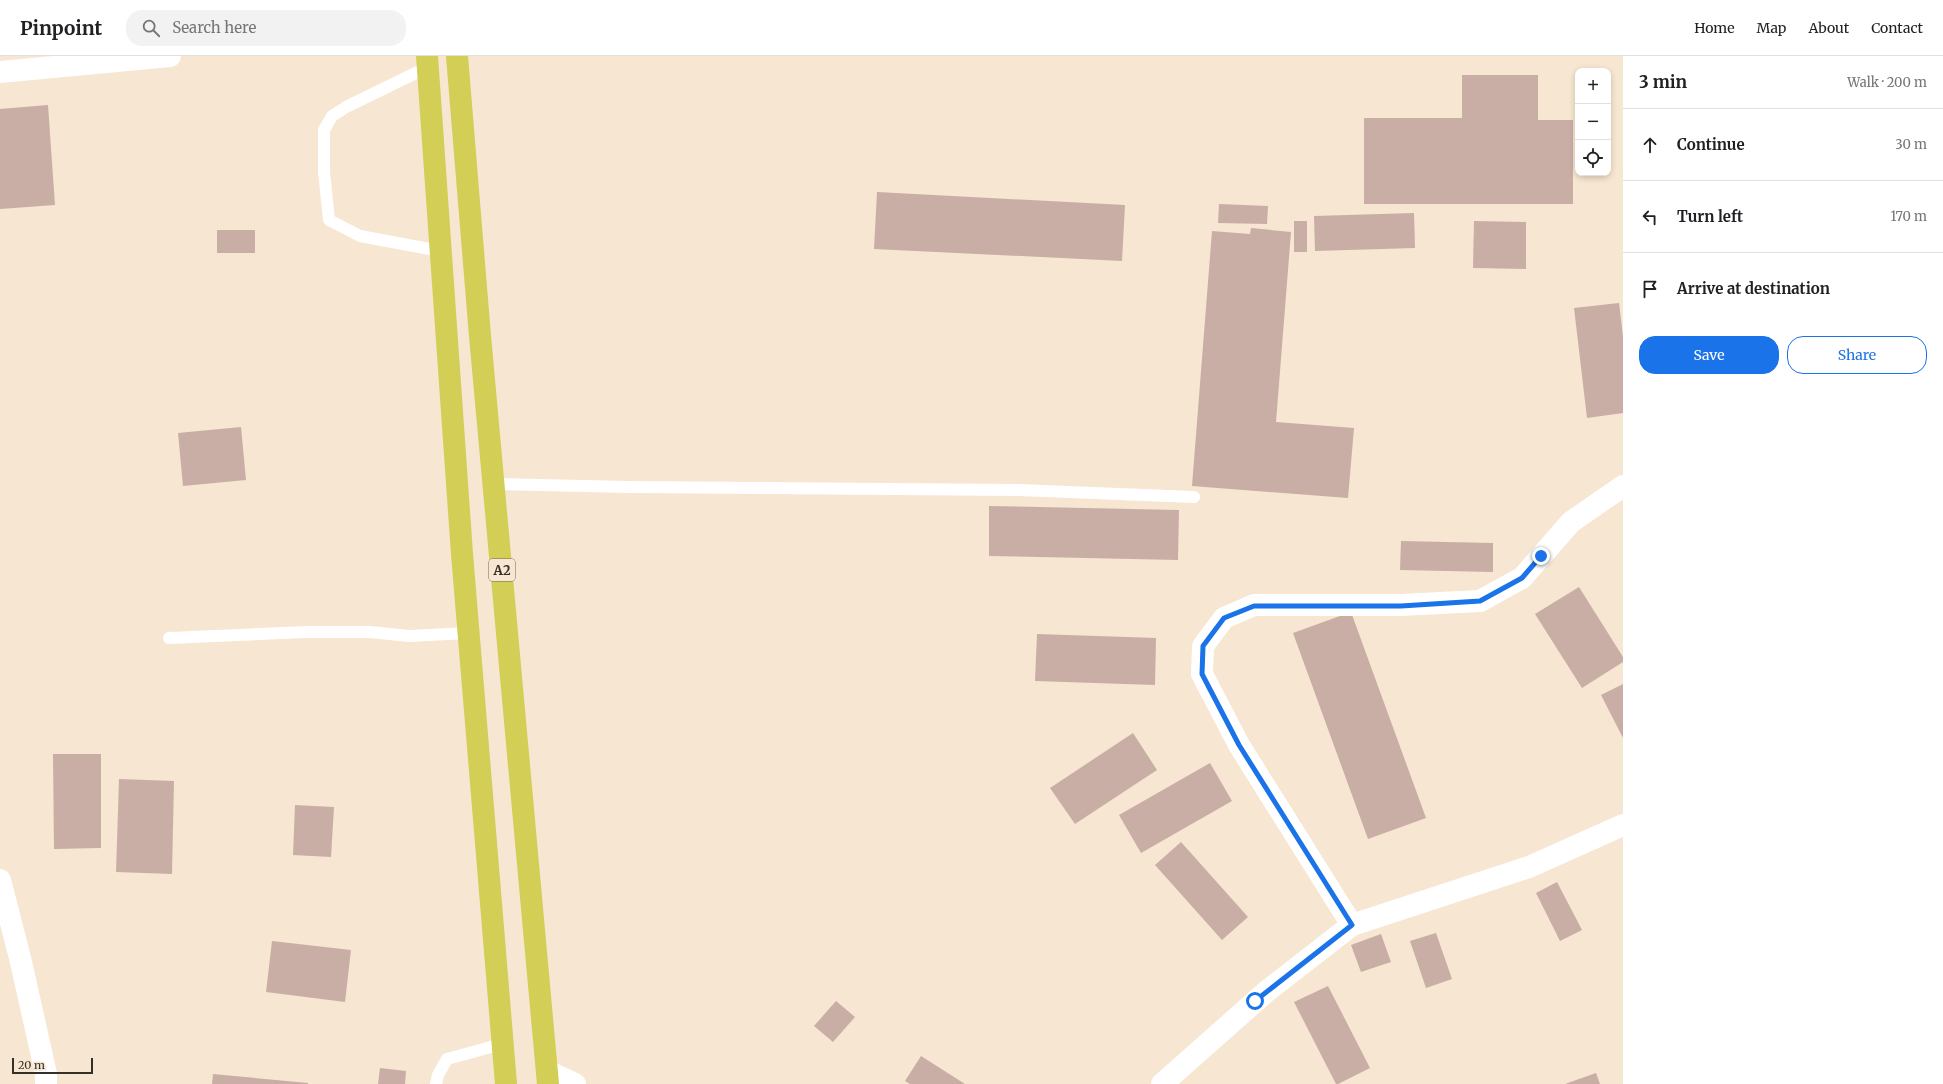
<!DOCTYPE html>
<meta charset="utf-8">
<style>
:root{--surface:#fff;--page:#f2f2f2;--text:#202124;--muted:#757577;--line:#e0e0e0;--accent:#1a73e8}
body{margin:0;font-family:Merriweather,serif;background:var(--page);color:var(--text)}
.controls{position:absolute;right:12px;top:12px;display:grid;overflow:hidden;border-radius:8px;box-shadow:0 2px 6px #0003}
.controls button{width:36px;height:36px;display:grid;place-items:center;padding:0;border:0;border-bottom:1px solid var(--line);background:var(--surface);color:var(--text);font:20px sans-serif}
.scale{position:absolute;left:12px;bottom:10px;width:81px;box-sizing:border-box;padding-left:4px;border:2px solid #362f27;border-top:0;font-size:11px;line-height:14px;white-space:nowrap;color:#362f27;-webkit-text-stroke:3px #f7e6d1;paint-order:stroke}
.stop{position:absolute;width:12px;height:12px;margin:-9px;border:3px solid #1a73e8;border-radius:50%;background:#fff}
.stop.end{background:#1a73e8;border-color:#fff;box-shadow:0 1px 4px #0008}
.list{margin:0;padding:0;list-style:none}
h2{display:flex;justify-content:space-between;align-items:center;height:52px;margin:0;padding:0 16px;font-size:17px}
h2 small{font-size:13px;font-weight:400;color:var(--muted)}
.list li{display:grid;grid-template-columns:26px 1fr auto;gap:12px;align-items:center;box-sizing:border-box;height:72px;padding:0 16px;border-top:1px solid var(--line)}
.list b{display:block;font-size:15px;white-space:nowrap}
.list em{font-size:13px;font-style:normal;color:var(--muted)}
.actions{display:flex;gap:8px;padding:12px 16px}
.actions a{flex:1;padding:9px 0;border:1px solid var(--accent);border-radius:16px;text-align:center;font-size:14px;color:var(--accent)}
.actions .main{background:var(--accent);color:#fff}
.icon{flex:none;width:22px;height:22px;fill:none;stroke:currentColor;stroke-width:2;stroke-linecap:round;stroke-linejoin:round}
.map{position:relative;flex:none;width:1623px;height:1028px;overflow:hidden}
header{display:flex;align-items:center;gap:24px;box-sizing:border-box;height:56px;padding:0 20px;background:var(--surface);border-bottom:1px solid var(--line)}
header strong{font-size:19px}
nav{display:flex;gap:22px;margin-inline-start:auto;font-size:14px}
.search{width:280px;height:36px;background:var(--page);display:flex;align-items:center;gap:10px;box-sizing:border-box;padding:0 14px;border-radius:16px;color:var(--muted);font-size:15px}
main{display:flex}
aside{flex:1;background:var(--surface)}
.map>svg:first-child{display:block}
</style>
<header>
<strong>Pinpoint</strong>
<div class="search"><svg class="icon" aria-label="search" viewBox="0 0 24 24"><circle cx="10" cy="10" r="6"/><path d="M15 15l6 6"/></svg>Search here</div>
<nav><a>Home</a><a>Map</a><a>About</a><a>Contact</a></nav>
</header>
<main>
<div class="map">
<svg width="1623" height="1028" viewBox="0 0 1623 1028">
<rect width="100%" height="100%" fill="#f7e6d1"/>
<g fill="#c9aea5">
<path d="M1462,19H1538V64H1573V148H1364V62H1462Z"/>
<path d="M48,49L55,149L0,153V53Z"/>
<path d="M877,136L1125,149L1122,205L874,193Z"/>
<path d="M1219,148L1268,150L1267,168L1218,167Z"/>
<path d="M1414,157L1415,192L1315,195L1314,160Z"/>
<rect x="1294" y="165" width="13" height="31"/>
<path d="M1474,165L1526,166V213L1473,212Z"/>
<path d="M1251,172L1291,176L1276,366L1354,372L1348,442L1192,430L1212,175L1250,178Z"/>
<rect x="217" y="174" width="38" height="23"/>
<path d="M1619,247L1623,280V357L1587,362L1574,252Z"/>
<path d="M241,371L246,424L183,430L178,377Z"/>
<path d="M989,450L1179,454L1178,504L989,500Z"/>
<path d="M1401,485L1493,487V516L1400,514Z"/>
<path d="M1579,531L1623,601V606L1582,632L1535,558Z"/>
<path d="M1351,556L1426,762L1368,783L1293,577Z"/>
<path d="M1037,578L1156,582L1155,629L1035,625Z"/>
<path d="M1623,628V682L1601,639Z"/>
<path d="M1133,677L1157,714L1075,768L1050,732Z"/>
<path d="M53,698H101V792L54,793Z"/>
<path d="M1210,707L1232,745L1141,797L1119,759Z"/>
<path d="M119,723L174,725L172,818L116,816Z"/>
<path d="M295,749L334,751L331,801L293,799Z"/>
<path d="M1181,786L1248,861L1222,884L1155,809Z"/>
<path d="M1557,826L1582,874L1560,885L1536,837Z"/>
<path d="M1436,877L1452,923L1426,932L1410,885Z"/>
<path d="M1381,878L1391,906L1361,916L1351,889Z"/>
<path d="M272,885L351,894L345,946L266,936Z"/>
<path d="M1328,930L1370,1012L1338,1028H1336L1294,946Z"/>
<path d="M836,945L855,961L833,986L814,970Z"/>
<path d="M921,1000L965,1028H910L905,1025Z"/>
<path d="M380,1012L406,1015L405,1028H378Z"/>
<path d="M1596,1017L1600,1028H1565Z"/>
<path d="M213,1018L308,1027V1028H212Z"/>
</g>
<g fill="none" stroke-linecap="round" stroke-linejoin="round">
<g stroke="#fff" stroke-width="12">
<path d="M428,11L346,51L332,60L324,74V116L329,164L360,180L440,195"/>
<path d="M494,428L629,431L1019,434L1194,441"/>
<path d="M169,582L305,576H370L409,580L469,577"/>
<path d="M436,1028L438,1019L447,1003L502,988"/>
</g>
<g stroke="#fff" stroke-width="22">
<path d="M0,16L170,0"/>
<path d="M0,824L21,906L46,1018V1028"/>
<path d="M1352,869L1239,689L1202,618L1203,590L1224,562L1254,549H1401L1480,545L1522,522L1571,466L1623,430"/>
<path d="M547,1015L575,1028"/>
<path d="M1162,1028L1267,935L1352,869L1529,811L1623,769"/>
</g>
<g stroke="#d2ce56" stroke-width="22">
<path d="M427,0L462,498L506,1028"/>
<path d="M457,0L480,280L548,1028"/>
</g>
</g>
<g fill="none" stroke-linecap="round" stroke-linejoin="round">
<path stroke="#1a73e8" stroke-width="5" d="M1255,945L1352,869L1239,689L1202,618L1203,590L1224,562L1254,550H1401L1480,545L1522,522L1541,500"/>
</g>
<g text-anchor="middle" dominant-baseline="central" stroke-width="3" stroke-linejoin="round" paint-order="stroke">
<rect fill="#f7e6d1" stroke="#70665a" stroke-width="1" x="489" y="503" width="26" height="22" rx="3"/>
<g font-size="13" font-weight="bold" fill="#362f27">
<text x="502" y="514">A2</text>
</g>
</g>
</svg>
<div class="controls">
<button>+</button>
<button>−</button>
<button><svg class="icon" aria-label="locate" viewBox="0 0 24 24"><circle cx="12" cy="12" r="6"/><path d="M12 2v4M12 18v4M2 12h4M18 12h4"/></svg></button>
</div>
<div class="scale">20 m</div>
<div class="stop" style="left:1255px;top:945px"></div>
<div class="stop end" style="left:1541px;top:500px"></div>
</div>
<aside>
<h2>3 min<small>Walk · 200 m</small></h2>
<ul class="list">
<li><svg class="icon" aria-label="ahead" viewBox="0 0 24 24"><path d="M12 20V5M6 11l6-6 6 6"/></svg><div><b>Continue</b></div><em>30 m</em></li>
<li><svg class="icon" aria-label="left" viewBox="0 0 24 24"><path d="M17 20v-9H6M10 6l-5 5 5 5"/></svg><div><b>Turn left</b></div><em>170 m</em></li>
<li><svg class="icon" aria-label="arrive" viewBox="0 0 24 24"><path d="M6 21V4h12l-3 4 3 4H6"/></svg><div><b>Arrive at destination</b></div></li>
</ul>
<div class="actions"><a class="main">Save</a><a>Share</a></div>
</aside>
</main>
